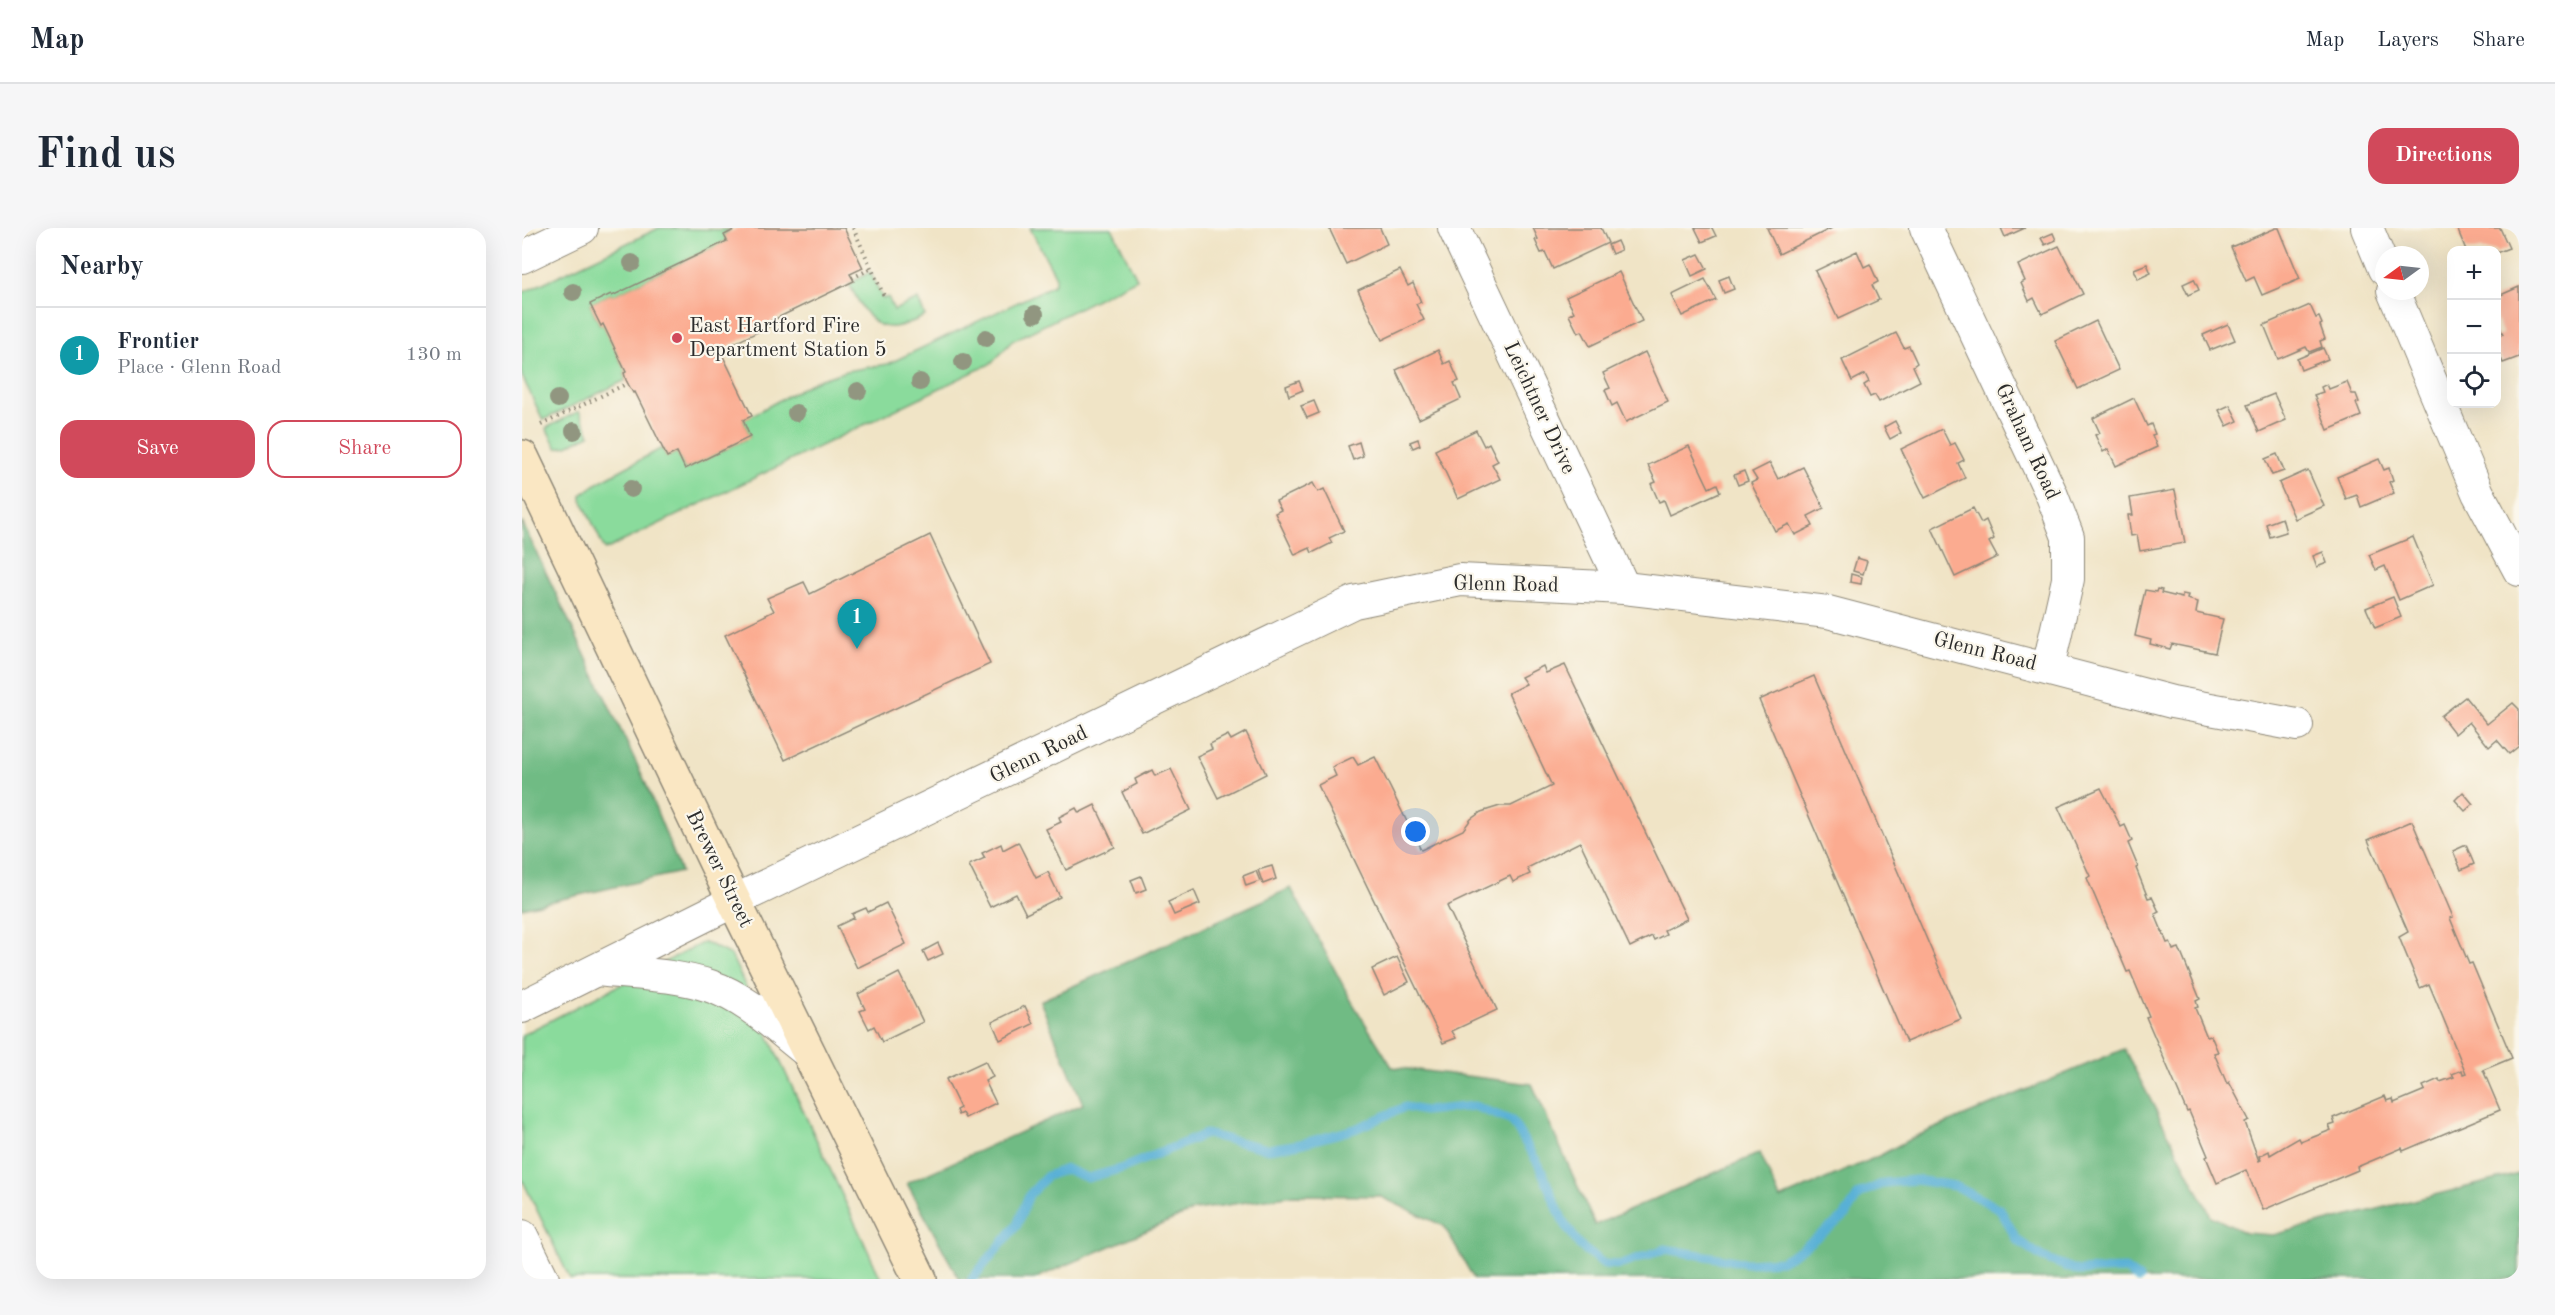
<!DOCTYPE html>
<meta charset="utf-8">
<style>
:root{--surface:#fff;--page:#f6f6f7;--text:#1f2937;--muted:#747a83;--line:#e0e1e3;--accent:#d1495b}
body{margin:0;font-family:"Old Standard TT",serif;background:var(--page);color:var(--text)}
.controls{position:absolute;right:18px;top:18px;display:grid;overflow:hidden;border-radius:12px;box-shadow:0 6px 24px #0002}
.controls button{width:54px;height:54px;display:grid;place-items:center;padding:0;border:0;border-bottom:2px solid var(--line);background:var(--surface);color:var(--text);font:30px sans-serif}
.compass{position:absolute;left:1853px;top:18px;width:54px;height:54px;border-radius:50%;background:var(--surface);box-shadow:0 6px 24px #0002;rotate:255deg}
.you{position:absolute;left:894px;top:604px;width:21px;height:21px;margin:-15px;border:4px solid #fff;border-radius:50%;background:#1a73e8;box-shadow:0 0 0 9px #1a73e833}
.badge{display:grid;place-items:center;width:39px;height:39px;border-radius:50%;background:var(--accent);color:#fff;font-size:20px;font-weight:700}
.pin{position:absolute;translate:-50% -50px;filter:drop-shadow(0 2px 3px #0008)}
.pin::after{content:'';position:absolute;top:32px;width:21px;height:18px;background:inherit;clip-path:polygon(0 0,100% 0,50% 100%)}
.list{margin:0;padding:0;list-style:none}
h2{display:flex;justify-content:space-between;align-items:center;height:78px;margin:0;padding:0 24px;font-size:26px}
h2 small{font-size:20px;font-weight:400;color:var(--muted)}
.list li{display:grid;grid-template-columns:39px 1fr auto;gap:18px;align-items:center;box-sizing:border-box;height:96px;padding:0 24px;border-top:2px solid var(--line)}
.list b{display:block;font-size:22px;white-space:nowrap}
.list p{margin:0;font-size:20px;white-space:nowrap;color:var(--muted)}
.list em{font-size:20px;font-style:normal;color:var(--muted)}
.actions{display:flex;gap:12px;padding:18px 24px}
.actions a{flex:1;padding:14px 0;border:2px solid var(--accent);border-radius:18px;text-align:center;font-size:21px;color:var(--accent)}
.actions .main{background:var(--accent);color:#fff}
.icon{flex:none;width:33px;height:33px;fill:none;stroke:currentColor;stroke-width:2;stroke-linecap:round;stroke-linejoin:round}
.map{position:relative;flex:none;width:1997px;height:1051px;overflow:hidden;border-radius:18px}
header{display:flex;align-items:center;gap:36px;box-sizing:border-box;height:84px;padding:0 30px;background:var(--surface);border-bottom:2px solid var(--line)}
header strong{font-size:28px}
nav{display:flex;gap:33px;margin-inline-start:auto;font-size:21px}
.intro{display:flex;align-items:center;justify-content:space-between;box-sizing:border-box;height:144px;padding:0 36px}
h1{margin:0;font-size:42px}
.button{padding:15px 27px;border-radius:18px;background:var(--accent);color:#fff;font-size:21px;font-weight:700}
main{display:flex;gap:36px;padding:0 36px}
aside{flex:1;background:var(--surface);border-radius:18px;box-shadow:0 6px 24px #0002}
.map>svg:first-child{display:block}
</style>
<header>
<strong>Map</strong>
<nav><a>Map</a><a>Layers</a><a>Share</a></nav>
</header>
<div class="intro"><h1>Find us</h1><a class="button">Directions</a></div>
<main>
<aside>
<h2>Nearby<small></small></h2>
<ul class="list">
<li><span class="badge" style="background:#0f9aa8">1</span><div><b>Frontier</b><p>Place · Glenn Road</p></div><em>130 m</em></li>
</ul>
<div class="actions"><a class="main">Save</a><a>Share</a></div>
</aside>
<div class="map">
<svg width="1997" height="1051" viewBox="0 0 1997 1051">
<rect width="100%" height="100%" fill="#fbf7ec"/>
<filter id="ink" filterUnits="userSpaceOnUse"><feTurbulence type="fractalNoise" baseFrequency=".0167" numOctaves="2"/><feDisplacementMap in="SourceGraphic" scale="12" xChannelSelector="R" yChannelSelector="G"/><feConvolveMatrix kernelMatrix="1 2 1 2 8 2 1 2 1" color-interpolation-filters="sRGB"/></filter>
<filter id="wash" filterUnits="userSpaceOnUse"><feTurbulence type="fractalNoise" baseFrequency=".008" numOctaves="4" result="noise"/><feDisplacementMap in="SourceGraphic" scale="24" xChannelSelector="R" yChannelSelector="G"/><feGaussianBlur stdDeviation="1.35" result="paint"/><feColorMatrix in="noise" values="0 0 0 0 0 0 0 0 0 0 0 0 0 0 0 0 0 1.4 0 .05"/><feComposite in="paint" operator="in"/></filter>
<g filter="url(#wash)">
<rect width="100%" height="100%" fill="#f0e4c6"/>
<g fill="#8adb9c" stroke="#5a8364" stroke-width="1.5">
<path d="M137,0L207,2L202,7L205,13L90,68L89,66L68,76L78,97L81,96L104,144L102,146L104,152L21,192L0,148V65Z"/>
<path d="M508,0H590L615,51L490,113L470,135L83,322L59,270V267L77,254L140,220L145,229L155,224L163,241L228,209L221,192L293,153L325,143L366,136L532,57L534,49Z"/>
<path d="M348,44L361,71L366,69L372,82L396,71L403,88C356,111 349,97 327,56Z"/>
<path d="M57,183L68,207L45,218L35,220L24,200Z"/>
<path d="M182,714L209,727L359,1051H48L0,951V807Z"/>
</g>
<g fill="#6fbb84" stroke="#4d7358" stroke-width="1.5">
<path d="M0,294L122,551L159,644L0,680Z"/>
<path d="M769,660L830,774L870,839L1010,856L1073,997L1238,925L1258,971L1359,927L1390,910L1602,821L1689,988L1723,1005L1751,1007L1997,946V1051H952L922,998L857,968L771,967L673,982L512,1051H437L385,955L561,876L518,773Z"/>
</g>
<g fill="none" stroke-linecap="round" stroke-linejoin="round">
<path stroke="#59b0d6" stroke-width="9" d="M450,1051L495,997L507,967L525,948L544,941L566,950L601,940L684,906L746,921L778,916L833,901L883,879L902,883L952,878L990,893L1017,937L1041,993L1058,1018L1082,1036L1097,1037L1143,1021L1225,1035L1259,1033L1278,1022L1322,989L1337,966L1362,955L1394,952L1433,958L1478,981L1495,1012L1520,1029L1556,1043L1603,1041L1617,1051"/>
</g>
<g id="blocks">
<g fill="#fbab90">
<path d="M216,0H322L341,40L328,46L332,53L249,93L250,97L198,122L230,188L221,192L228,209L163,241L155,224L145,229L113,164L111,165L104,152L102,145L104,144L81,96L79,98L68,76L89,66L90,68L205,13L202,7Z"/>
<path d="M807,0H858L865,16L824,36Z"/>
<path d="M1011,0H1079L1086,15L1031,41L1023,24L1019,25L1013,12L1016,11Z"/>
<path d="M1173,0H1190L1194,8L1180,14Z"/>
<path d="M1245,0H1310L1257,26Z"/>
<path d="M1479,0H1503L1483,9Z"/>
<path d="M1754,0H1757L1778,51L1740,67L1732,49L1724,53L1709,19Z"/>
<path d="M1935,0H1978L1987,20L1974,25V22H1944Z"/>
<path d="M1531,5L1534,12L1523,17L1519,10Z"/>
<path d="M1095,13L1099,22L1090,26L1086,17Z"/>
<path d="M1537,18L1561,66L1520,86L1512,70L1507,73L1499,55L1503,53L1496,37Z"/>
<path d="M1335,23L1342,39L1348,36L1356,54L1350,57L1357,72L1316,91L1293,43Z"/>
<path d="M1177,26L1185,41L1170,48L1163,32Z"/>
<path d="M1625,36L1629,45L1616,51L1612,41Z"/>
<path d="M878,42L886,58L891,55L899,74L894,76L902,92L860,112L836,62Z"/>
<path d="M1097,44L1120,93L1068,118L1060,103L1056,105L1047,87L1052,84L1044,69Z"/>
<path d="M1207,48L1212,61L1202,65L1197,52Z"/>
<path d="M1183,51L1194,72L1160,88L1150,67Z"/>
<path d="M1672,51L1677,62L1666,67L1661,56Z"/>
<path d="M1997,59V129L1981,135L1974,119V109L1981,106L1974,91V69Z"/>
<path d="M1788,77L1794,90L1797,89L1800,96L1798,97L1803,111L1798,113L1800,119L1787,124L1784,119L1756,131L1742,97Z"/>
<path d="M1574,93L1597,142L1556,161L1533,113Z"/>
<path d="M1706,96L1713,112L1688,122L1681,107Z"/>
<path d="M1374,105L1382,120L1387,118L1395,135L1391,138L1398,153L1357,174L1353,167L1348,169L1342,157L1347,154L1343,146L1330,153L1320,132Z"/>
<path d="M1801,120L1806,131L1779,142L1775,131Z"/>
<path d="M916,122L922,136L928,133L937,153L932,155L939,171L897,191L874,142Z"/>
<path d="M1123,124L1146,174L1104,194L1095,175L1090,178L1083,162L1088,160L1081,145Z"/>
<path d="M777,153L781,162L767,168L764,158Z"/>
<path d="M1825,154L1830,166H1834L1837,174L1834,175L1839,188L1806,202L1792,167L1801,164L1799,159L1805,156L1807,161Z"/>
<path d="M1752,166L1764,192L1737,204L1725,177Z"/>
<path d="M1612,170L1625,198L1629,196L1633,206L1630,207L1635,219L1594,238L1586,221L1581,224L1573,207L1578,205L1571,190Z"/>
<path d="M792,173L797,185L785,190L779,178Z"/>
<path d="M1708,177L1716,193L1705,198L1697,182Z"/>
<path d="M1373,193L1379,205L1368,211L1362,199Z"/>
<path d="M1420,201L1428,217L1433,215L1442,232L1436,235L1443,250L1403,270L1379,221Z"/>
<path d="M954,202L962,218L967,215L976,233L970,236L978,251L936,271L913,222Z"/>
<path d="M896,211L898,217L891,220L888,214Z"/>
<path d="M837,214L841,228L831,232L826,218Z"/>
<path d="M1167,218L1187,260L1195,256L1198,264L1148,287L1142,272L1137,274L1129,256L1134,254L1126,237Z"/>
<path d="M1755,226L1762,243L1750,247L1743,231Z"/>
<path d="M1857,231L1862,242L1867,240L1871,252L1867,254L1872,265L1839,279L1835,267L1824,271L1815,249Z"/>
<path d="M1248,235L1256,251L1281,239L1302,280L1286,288L1291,298L1273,307L1267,296L1253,303L1229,255L1235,252L1230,244Z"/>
<path d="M1786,242L1802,278L1773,291L1757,255Z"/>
<path d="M1222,243L1226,253L1216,257L1212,247Z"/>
<path d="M791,255L796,264L802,261L822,303L807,310L810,315L790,325L788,320L773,327L753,285L759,282L754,273Z"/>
<path d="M1653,262L1663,315L1618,323L1615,307L1609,308L1606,287H1611L1608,270Z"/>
<path d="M1451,280L1459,295L1464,292L1472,311L1467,314L1475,329L1433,349L1410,300Z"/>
<path d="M1760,290L1764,304L1748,309L1744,296Z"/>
<path d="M408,307L468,436L263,532L203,407L252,383L245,370L282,354L288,366Z"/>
<path d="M1891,309L1911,357L1877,372L1863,338L1854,342L1847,327Z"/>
<path d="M1801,324L1805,335L1795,339L1791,328Z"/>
<path d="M1335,330L1345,333L1341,346L1331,343Z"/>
<path d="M1329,346L1340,349L1339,356L1328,354Z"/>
<path d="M1635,361L1640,362L1639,365L1660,370V366L1666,367L1665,371L1676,374L1674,385L1701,391L1693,425L1650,416L1648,421L1628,416L1629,412L1613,408L1623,362L1634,364Z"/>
<path d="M1871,369L1879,389L1853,400L1844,380Z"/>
<path d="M1043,437L1165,691L1142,702L1144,706L1132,712L1130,708L1108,719L1058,614L1005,640L1008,646L991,654L988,648L925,678L975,782L930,803L934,810L921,815L796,557L814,548L810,539L831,529L836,537L853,529L899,622L941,602L949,591L959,584L978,578H989L1030,558L986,465L1004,456L999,449L1021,438L1024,445Z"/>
<path d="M1292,448L1439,791L1384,814L1237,472Z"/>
<path d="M1943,469L1965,496L1991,475L1997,481V518L1987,526L1975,512L1967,519L1947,494L1933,506L1919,488Z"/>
<path d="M724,504L744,546L696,570L675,528L690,521L688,516L706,507L709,512Z"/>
<path d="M649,541L669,582L620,606L600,564L615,556L613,551L630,542L633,548Z"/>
<path d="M1579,560L1599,599L1603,597L1610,613L1606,615L1616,639L1614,640L1626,670L1630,669L1637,684L1633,686L1645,715L1648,714L1651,722L1657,720L1678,771L1674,773L1676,779L1673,780L1685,809L1689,808L1696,824L1692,825L1705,856L1707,854L1727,892L1723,894L1737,933L1739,932L1737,928L1747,923L1748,927L1777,910L1779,914L1809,902L1807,898L1813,896L1811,890L1863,868L1865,873L1871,871L1872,875L1903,862L1901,858L1917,851L1918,854L1932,849L1930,846L1940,842L1941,846L1944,845L1907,756L1898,760L1877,709L1886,704L1846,612L1890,593L1931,689L1928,690L1947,736L1950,735L1990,830L1961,842L1978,882L1881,923L1880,920L1835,939L1836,942L1741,982L1724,942L1695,955L1684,929L1686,928L1667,883L1665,884L1624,789L1627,788L1608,743L1605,744L1565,650L1568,648L1536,579Z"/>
<path d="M1941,564L1951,576L1943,583L1933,572Z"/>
<path d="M573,577L593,619L544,642L524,601L539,594L537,589L554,580L557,585Z"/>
<path d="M496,614L514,650L526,644L538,669L504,686L494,666L468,679L447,637L463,630L460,625L479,616L481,622Z"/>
<path d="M1944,617L1952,636L1939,642L1931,623Z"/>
<path d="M750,638L754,651L741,656L736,642Z"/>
<path d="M734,643L738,653L724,658L721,648Z"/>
<path d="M619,648L624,661L614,665L609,652Z"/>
<path d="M672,662L678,676L652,687L646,674Z"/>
<path d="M364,675L384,716L335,740L315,698L332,690L330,686L344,680L346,684Z"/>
<path d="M416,715L421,726L406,733L401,723Z"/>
<path d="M875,729L887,754L862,767L850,741Z"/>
<path d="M377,745L401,794L360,814L352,798L347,801L338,783L343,781L336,766Z"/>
<path d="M503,778L511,796L478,812L470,794Z"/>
<path d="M463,833L471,849L463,853L474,875L443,890L440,885L436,887L434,882L438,880L424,851Z"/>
</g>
</g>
</g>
<g filter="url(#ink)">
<use href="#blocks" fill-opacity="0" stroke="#8e8878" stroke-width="1.5"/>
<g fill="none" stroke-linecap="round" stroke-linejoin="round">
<g stroke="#8e8878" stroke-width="34">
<g id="minor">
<path d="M932,0L1102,360"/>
<path d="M1404,0L1529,265L1546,309V351L1526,440"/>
<path d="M1845,0L1862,41"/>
<path d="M0,29L60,0"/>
<path d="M1871,63L1956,265L1997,342"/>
<path d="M75,742C113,746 152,746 188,758C225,770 257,802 287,825"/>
<path d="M0,779L212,673L832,374L938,352L1102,360L1306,384L1650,474L1775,497"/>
<path d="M0,1008L21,1051"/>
</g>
</g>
<g stroke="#8e8878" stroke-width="36">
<path id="secondary" d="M0,229L212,673L398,1051"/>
</g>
<g stroke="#8e8878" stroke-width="4" stroke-dasharray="1.5 4.5" stroke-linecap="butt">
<path d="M210,0L211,2"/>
<path d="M331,0L362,68"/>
<path d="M330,50L350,40"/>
<path d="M19,197L106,155"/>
</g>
<use href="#minor" stroke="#fff" stroke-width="32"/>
<use href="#secondary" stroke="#fae7c3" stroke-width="33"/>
</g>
<g fill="#919680">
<circle cx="110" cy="35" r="9"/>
<circle cx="51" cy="64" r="9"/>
<circle cx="513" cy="86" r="9"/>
<circle cx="464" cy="110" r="9"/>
<circle cx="441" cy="134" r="9"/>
<circle cx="398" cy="154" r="9"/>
<circle cx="336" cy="163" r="9"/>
<circle cx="36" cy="171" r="9"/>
<circle cx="274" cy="185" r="9"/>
<circle cx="52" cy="203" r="9"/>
<circle cx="109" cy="261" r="9"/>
</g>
</g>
<circle fill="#d1495b" stroke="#fbf7ec" stroke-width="2" cx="155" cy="110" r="6"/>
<g text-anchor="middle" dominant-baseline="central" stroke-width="4.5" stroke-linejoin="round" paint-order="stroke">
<g font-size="21" fill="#2b2b2b" stroke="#fbf7ec" text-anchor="start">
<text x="167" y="98">East Hartford Fire<tspan x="167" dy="24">Department Station 5</tspan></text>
</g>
<g font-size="21" fill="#2b2b2b" stroke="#fbf7ec">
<text transform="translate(1017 180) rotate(65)">Leichtner Drive</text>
<text transform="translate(1505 214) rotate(65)">Graham Road</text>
<text transform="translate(984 357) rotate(1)">Glenn Road</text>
<text transform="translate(1463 424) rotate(14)">Glenn Road</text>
<text transform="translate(517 527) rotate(-26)">Glenn Road</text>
<text transform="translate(197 641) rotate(64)">Brewer Street</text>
</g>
</g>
</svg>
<div class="controls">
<button>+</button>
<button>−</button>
<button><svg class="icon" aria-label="locate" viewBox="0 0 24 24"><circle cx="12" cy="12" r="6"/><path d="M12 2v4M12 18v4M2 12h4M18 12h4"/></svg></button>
</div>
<svg class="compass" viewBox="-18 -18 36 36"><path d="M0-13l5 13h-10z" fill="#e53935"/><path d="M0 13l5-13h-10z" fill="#747a83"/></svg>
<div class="you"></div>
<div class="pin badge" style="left:335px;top:421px;background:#0f9aa8">1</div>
</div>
</main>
